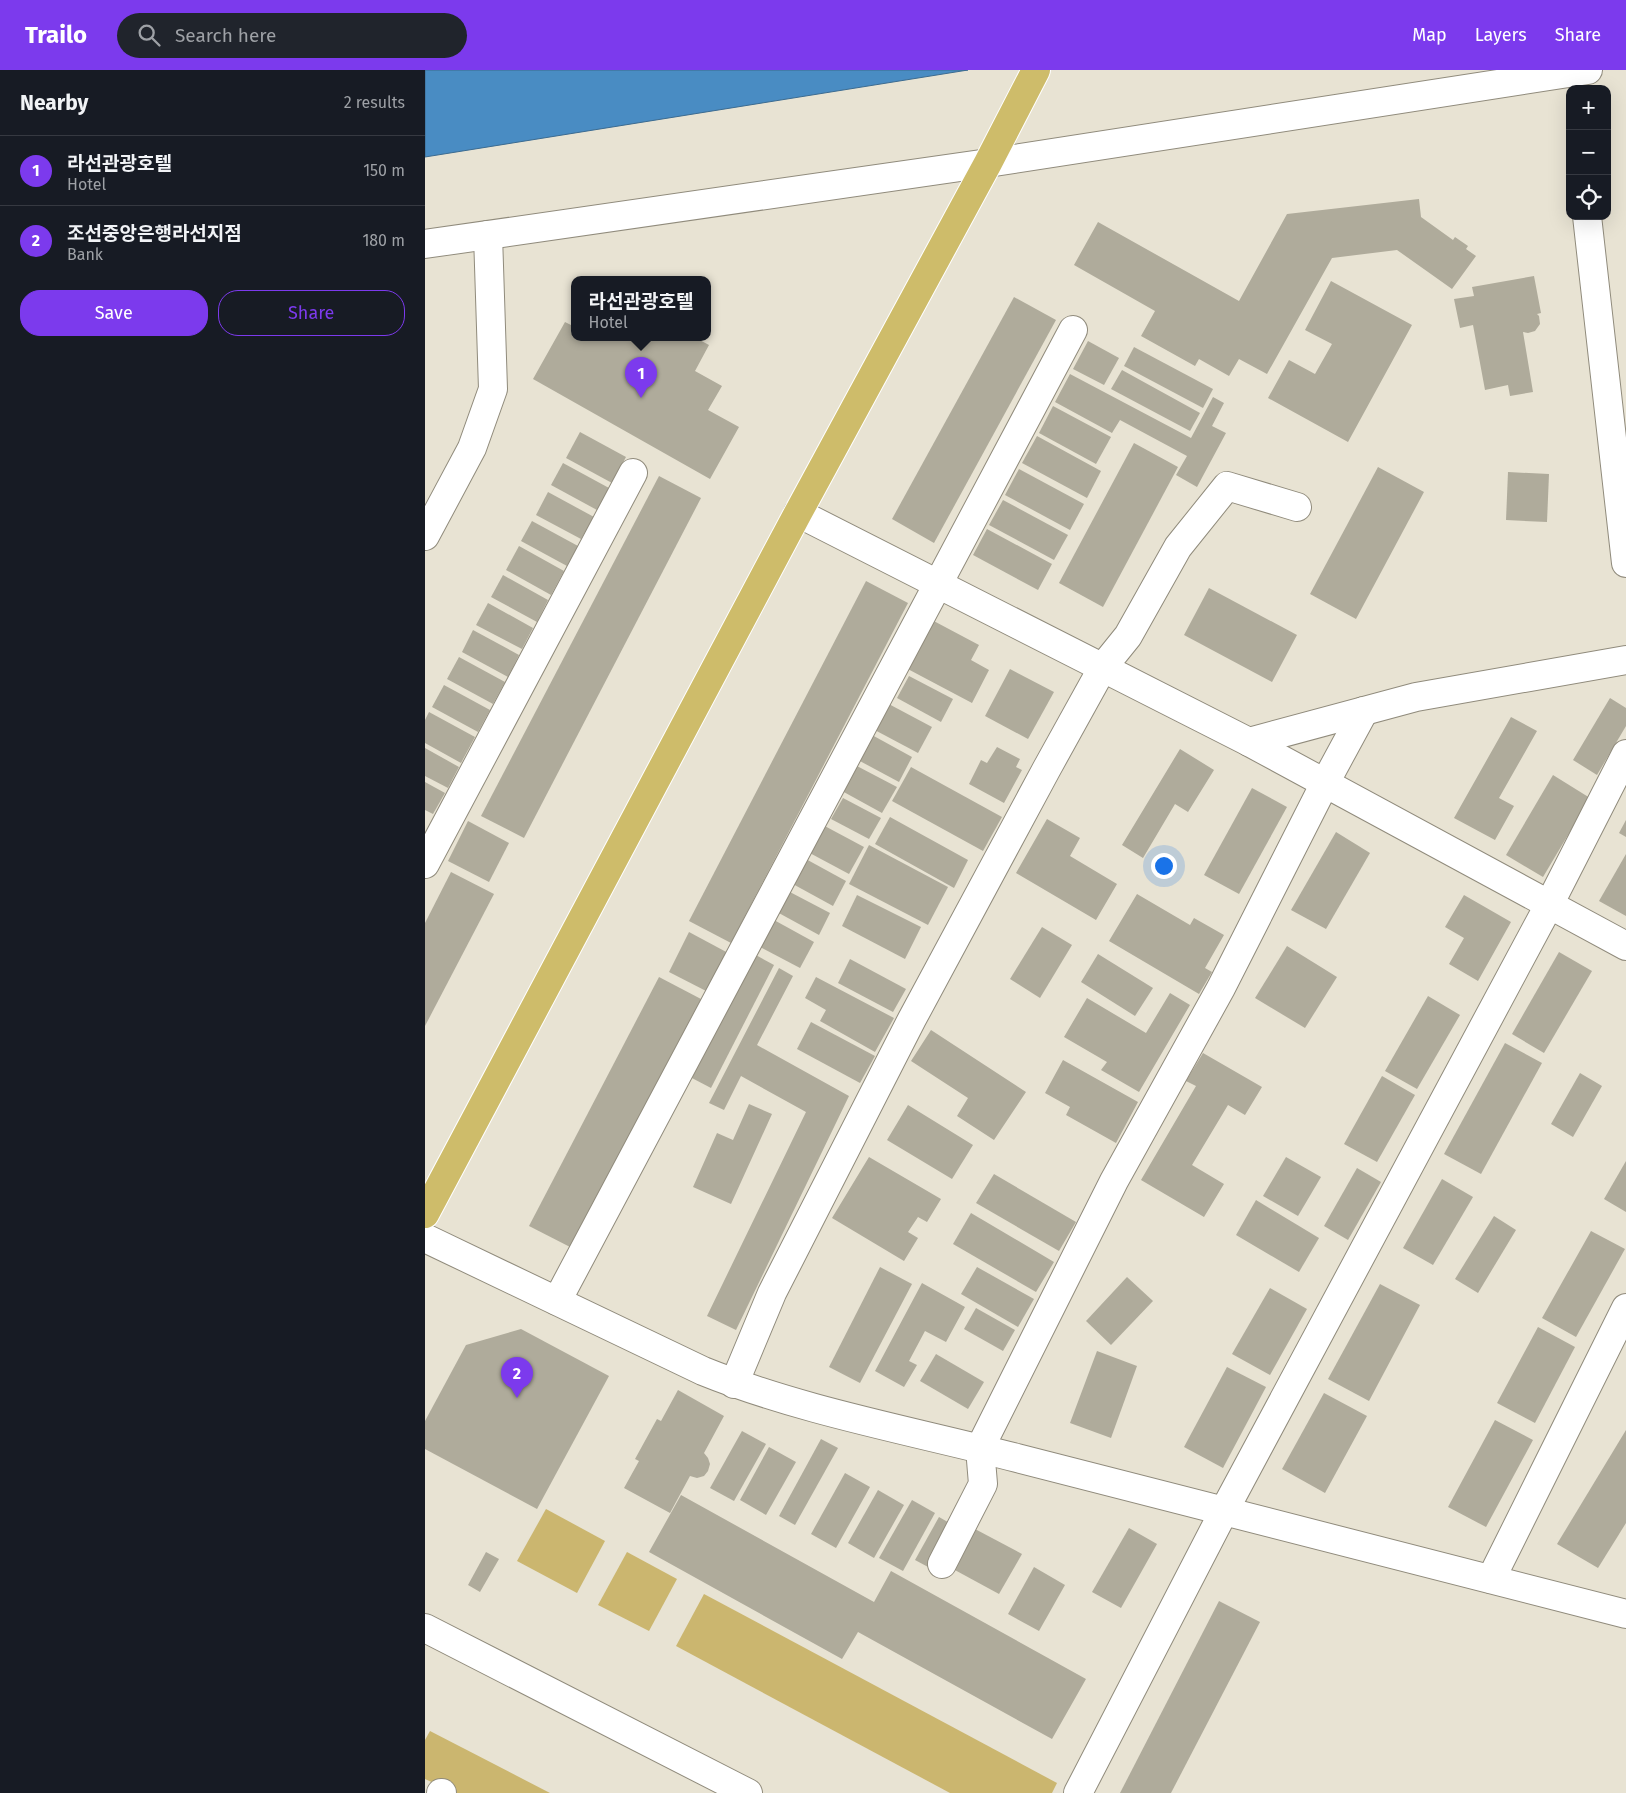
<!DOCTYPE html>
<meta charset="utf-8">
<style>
:root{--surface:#171b24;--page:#20242c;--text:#f1f3f6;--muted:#9ea1a6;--line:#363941;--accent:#7c3aed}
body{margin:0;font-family:"Fira Sans","Noto Sans KR",sans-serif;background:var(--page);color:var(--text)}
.controls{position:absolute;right:15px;top:15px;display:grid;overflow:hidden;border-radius:10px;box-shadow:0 5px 20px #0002}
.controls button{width:45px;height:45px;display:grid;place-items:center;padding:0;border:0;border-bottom:1px solid var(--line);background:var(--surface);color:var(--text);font:25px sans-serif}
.you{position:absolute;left:738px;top:795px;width:18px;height:18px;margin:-12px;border:4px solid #fff;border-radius:50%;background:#1a73e8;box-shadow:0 0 0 8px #1a73e833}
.badge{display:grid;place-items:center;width:32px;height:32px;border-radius:50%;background:var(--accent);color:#fff;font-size:16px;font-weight:700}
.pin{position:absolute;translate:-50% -41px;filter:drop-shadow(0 1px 2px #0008)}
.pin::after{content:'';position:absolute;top:26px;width:18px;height:15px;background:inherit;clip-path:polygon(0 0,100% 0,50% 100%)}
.popup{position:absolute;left:146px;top:206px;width:140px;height:65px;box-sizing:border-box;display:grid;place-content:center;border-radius:10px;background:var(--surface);filter:drop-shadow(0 1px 4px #0005);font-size:16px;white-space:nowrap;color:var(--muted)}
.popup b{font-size:19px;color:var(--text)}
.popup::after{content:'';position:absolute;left:50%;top:100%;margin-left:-10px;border:10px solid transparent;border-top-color:var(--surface)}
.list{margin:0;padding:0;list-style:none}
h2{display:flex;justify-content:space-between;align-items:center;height:65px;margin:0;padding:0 20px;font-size:21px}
h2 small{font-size:16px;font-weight:400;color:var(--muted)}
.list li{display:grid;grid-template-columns:32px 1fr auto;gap:15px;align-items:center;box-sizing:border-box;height:70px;padding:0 20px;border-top:1px solid var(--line)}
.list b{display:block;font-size:19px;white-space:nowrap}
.list p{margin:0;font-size:16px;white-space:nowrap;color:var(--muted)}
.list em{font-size:16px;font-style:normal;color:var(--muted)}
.actions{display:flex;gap:10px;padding:15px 20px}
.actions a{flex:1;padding:11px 0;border:1px solid var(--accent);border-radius:20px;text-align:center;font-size:18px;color:var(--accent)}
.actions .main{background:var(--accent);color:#fff}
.icon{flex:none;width:28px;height:28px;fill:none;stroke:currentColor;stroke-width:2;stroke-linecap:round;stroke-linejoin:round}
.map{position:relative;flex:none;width:1201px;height:1723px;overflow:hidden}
header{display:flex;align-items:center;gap:30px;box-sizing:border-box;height:70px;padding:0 25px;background:var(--accent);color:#fff}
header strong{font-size:24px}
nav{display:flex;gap:28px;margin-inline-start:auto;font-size:18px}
.search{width:350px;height:45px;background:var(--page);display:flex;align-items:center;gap:12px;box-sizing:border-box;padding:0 18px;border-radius:28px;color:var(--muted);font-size:19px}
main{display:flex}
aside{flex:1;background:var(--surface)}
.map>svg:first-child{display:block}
</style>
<header>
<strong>Trailo</strong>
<div class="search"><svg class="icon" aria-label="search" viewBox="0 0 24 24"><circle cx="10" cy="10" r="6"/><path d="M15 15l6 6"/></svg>Search here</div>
<nav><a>Map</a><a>Layers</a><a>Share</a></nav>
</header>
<main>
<aside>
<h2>Nearby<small>2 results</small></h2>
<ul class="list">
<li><span class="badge">1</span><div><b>라선관광호텔</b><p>Hotel</p></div><em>150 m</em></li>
<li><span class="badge">2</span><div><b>조선중앙은행라선지점</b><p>Bank</p></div><em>180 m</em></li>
</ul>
<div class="actions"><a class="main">Save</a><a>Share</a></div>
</aside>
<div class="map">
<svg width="1201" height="1723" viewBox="0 0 1201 1723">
<rect width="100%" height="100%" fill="#e8e3d3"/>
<g fill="#cbb66f">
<path d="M121,1439L180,1471L152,1523L92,1491Z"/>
<path d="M202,1482L252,1509L224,1561L173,1535Z"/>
<path d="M279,1524L632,1713L627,1723H525L251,1576Z"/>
<path d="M5,1661L125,1723H30L0,1709V1670Z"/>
</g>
<path fill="#498cc3" stroke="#3c6b90" d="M0,0H543L0,87Z"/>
<g fill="#afab9b">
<path d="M994,129L996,147L1028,170L1030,167L1043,176L1041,179L1051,186L1027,219L972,180L907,188L842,304L814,289L804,306L774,289L770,296L716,266L730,241L649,195L673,152L814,231L862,144Z"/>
<path d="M1109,206L1116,243L1112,244L1114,246L1115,254L1110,261L1103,263L1098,262L1108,322L1085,326L1083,315L1060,320L1048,255L1035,258L1029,229L1049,226L1047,217Z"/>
<path d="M906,211L987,255L923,372L843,328L864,290L890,304L907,274L880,260Z"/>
<path d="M589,227L631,250L509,473L467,449Z"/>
<path d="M140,252L150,257V267H269L284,275L270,301L297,316L283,340L314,357L285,409L108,309Z"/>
<path d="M663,271L694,288L679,315L648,299Z"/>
<path d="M709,277L788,319L778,338L699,296Z"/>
<path d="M697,300L775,343L765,361L686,319Z"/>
<path d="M645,304L766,368L788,327L799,333L787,356L801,363L772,417L751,405L762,386L695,350L687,363L630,332Z"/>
<path d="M628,336L686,367L671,394L614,363Z"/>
<path d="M155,362L201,387L187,413L141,388Z"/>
<path d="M612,366L676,401L662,428L597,393Z"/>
<path d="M709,373L753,397L678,537L634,513Z"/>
<path d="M138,393L184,418L172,440L126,415Z"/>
<path d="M953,397L999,422L931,549L885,524Z"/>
<path d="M594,399L659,434L645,460L580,425Z"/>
<path d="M1083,402L1124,404L1122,452L1081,450Z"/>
<path d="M234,406L276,428L99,768L56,746Z"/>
<path d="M123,422L169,447L156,469L111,445Z"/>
<path d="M578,430L643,465L629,490L564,455Z"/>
<path d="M107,451L153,476L142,496L96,471Z"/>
<path d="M562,459L627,494L613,520L548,485Z"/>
<path d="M94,476L139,501L126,525L81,500Z"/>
<path d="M78,505L123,530L112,552L66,527Z"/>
<path d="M441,511L483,533L306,873L264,851Z"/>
<path d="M784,518L872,565L847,612L759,565Z"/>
<path d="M63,533L108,558L97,579L51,555Z"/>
<path d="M505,549L554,575L546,590L564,600L547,633L479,597Z"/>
<path d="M48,560L94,585L83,607L37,582Z"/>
<path d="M34,587L80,612L68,634L22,609Z"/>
<path d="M585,599L629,622L603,669L560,646Z"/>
<path d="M484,606L528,629L516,652L472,628Z"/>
<path d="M19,615L65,640L53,662L7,637Z"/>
<path d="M1185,628L1201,638V656L1172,705L1148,690Z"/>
<path d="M460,632L507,657L493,683L446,658Z"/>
<path d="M4,642L50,667L36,693L0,673V650Z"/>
<path d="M1086,647L1112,661L1074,728L1089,736L1070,770L1029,748Z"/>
<path d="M447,665L487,687L474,712L433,690Z"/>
<path d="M572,677L595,689L591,697L597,700L579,733L544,714L556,690L562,693Z"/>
<path d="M0,678L34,697L23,718L0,706Z"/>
<path d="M755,679L789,700L763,742L750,734L718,788L697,775Z"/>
<path d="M430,695L472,717L457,743L417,721Z"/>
<path d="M486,697L577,747L558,781L467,731Z"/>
<path d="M1128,705L1165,728L1118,807L1081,785Z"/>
<path d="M0,712L20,723L8,744L0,740Z"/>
<path d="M827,718L862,737L814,824L779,805Z"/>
<path d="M418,728L456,748L444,769L406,749Z"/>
<path d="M465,747L543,790L529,818L450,774Z"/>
<path d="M622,749L655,768L645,786L692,814L671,850L591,803Z"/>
<path d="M1201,750V767L1194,763Z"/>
<path d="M43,751L84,773L64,812L23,791Z"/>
<path d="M396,754L439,777L424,804L381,781Z"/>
<path d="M911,762L945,783L901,859L866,840Z"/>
<path d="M444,775L523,817L503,855L424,814Z"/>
<path d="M1201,784V846L1174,831Z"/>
<path d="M379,788L421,811L408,836L366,813Z"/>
<path d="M26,802L69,824L0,956V853Z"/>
<path d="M363,821L405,843L394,865L352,842Z"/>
<path d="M712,824L765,855L769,848L799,865L780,898L787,902L774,924L684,871Z"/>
<path d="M432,825L496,857L480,889L417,856Z"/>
<path d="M1039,825L1086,852L1053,911L1024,894L1039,868L1020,857Z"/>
<path d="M349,850L389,872L375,898L335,877Z"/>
<path d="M617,857L647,875L615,928L585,909Z"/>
<path d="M264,862L305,884L285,923L244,902Z"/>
<path d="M862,876L912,907L880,958L830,928Z"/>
<path d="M1134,882L1167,901L1119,983L1087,964Z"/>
<path d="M329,884L349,895L286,1018L265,1007Z"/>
<path d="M673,884L728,918L710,946L656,912Z"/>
<path d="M425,889L481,919L468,942L413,913Z"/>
<path d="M354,898L368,906L332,975L424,1026L311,1260L282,1246L381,1042L316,1006L299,1040L284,1033Z"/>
<path d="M234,907L276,929L147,1178L104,1156Z"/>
<path d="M391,907L469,948L450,982L395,951L401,940L380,928Z"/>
<path d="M745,923L765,935L714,1022L676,1000L682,992L639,967L662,928L721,963Z"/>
<path d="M1003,926L1035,945L992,1019L960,1001Z"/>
<path d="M386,952L450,986L435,1013L372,979Z"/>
<path d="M506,960L601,1022L569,1070L532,1046L543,1028L486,991Z"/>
<path d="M1080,973L1117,993L1056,1104L1019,1084Z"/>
<path d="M778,983L837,1017L820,1045L803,1035L767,1095L799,1114L779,1147L716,1110L771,1016L761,1011Z"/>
<path d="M638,990L713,1032L691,1073L641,1045L645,1037L620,1023Z"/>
<path d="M1155,1003L1177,1016L1148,1067L1126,1054Z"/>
<path d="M957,1006L990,1025L952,1092L919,1074Z"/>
<path d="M324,1034L347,1044L306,1134L268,1117L292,1063L308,1070Z"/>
<path d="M483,1035L548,1075L527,1109L462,1070Z"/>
<path d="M444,1087L516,1129L502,1152L493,1147L483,1162L493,1168L479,1191L407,1148Z"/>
<path d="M861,1087L896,1107L873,1146L838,1126Z"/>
<path d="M1201,1091V1142L1179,1129Z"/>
<path d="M932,1098L956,1112L923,1170L899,1156Z"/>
<path d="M569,1104L651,1152L634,1181L551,1133Z"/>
<path d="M1017,1109L1048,1127L1008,1195L978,1178Z"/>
<path d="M831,1130L894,1168L874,1202L811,1165Z"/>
<path d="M546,1143L629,1192L611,1222L528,1174Z"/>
<path d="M1069,1146L1091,1160L1053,1223L1030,1209Z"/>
<path d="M1166,1161L1200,1179L1151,1267L1117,1248Z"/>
<path d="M455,1197L487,1214L435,1313L404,1297Z"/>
<path d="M552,1197L609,1229L593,1257L536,1224Z"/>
<path d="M702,1207L728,1231L686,1275L661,1251Z"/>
<path d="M497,1213L540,1237L521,1272L500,1261L484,1291L492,1295L479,1317L450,1301Z"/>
<path d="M955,1214L995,1235L944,1331L903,1309Z"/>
<path d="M845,1218L882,1239L845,1305L807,1284Z"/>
<path d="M551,1238L590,1260L578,1281L539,1259Z"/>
<path d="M1113,1257L1150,1277L1110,1353L1072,1333Z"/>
<path d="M96,1259L184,1306L112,1439L0,1379V1351L41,1275Z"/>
<path d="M672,1281L712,1296L686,1368L645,1353Z"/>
<path d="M511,1284L559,1312L543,1339L495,1311Z"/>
<path d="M802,1297L841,1317L798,1398L759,1377Z"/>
<path d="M253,1320L299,1346L279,1383L283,1388L285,1394L283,1401L279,1406L272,1408L265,1406L245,1443L199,1418L214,1391L210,1389L232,1349L236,1351Z"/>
<path d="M899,1323L942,1346L900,1423L857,1399Z"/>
<path d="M1070,1350L1108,1370L1061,1457L1023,1437Z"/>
<path d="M1201,1360V1453L1173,1498L1132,1474Z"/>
<path d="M317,1361L341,1374L309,1431L285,1418Z"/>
<path d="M396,1369L413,1378L370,1455L354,1446Z"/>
<path d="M344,1377L371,1392L341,1445L315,1430Z"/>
<path d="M420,1403L445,1417L411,1478L386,1464Z"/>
<path d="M453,1420L479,1435L449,1488L423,1473Z"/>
<path d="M256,1425L449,1532L466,1501L661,1609L627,1669L433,1562L417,1589L224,1482Z"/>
<path d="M487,1430L510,1443L478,1501L454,1488Z"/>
<path d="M514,1447L528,1455L505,1498L490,1490Z"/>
<path d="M704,1458L732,1474L696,1538L667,1522Z"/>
<path d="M550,1459L597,1484L574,1524L528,1499Z"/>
<path d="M61,1482L74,1489L55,1522L43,1515Z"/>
<path d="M609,1497L640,1515L614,1561L583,1544Z"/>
<path d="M794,1531L835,1552L746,1723H695Z"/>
</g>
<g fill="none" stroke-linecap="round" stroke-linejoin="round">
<g stroke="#908b7c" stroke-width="30">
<g id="minor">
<path d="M1162,146L1201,493"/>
<path d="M0,174L563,93L1163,0"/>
<path d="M373,443L824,672L991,627L1201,590"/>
<path d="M0,466L47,378L68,319L63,165"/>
<path d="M824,672L1201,876"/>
<path d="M0,794L208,403"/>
<path d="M0,1168L278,1301C377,1341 488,1361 592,1388C795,1440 998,1492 1201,1544"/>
<path d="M132,1231L648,260"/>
<path d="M309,1314L347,1223L487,949L621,700L678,597L703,566L753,477L802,416L872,437"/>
<path d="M517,1494L558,1414L555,1378L689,1111L796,918L900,713L939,641"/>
<path d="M1066,1509L1201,1238"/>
<path d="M0,1558L323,1723"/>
<path d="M16,1723H17"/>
<path d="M653,1723L799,1441L1124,835L1201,684"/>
</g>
</g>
<g stroke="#fff" stroke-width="30">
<path id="major" d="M0,1144L373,443L563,93L611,0"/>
</g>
<use href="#minor" stroke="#fff" stroke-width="28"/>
<use href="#major" stroke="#cebc6a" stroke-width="28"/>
</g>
</svg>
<div class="controls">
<button>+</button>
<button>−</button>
<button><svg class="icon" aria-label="locate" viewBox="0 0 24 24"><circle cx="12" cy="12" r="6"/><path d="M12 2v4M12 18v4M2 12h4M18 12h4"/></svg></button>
</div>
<div class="you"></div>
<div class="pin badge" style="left:216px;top:328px">1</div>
<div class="popup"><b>라선관광호텔</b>Hotel</div>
<div class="pin badge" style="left:92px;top:1328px">2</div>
</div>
</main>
